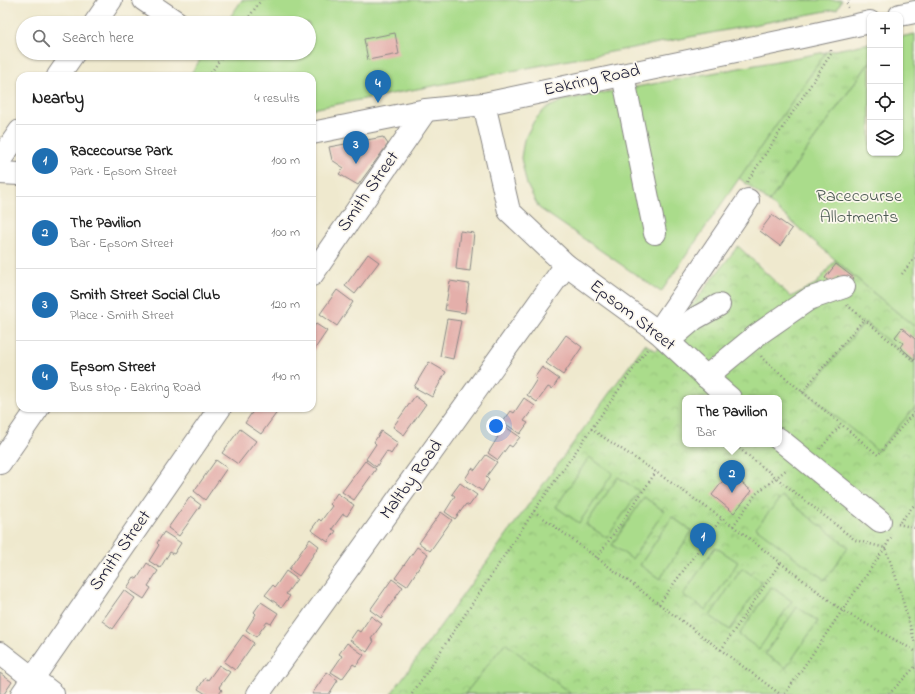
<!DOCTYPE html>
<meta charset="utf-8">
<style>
:root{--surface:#fff;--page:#f2f2f2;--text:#222;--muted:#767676;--line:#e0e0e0;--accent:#1f6fb2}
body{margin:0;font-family:"Indie Flower",sans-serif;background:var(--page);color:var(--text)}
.controls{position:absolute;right:12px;top:12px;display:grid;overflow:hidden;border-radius:8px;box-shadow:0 1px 3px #0004}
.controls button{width:36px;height:36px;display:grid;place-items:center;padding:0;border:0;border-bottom:1px solid var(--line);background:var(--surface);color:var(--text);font:20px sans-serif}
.you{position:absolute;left:496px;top:426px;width:14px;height:14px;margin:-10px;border:3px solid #fff;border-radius:50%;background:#1a73e8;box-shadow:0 0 0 6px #1a73e833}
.badge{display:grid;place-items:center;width:26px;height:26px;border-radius:50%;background:var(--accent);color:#fff;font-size:13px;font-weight:700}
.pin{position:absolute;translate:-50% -33px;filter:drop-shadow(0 1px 2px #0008)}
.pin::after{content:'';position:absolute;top:21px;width:14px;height:12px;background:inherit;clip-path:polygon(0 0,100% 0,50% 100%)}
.popup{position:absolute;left:682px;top:395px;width:100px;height:52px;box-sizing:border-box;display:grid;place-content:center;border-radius:8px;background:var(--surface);filter:drop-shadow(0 1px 3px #0005);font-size:13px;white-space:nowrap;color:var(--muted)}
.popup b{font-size:15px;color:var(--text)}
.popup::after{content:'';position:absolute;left:50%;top:100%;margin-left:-8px;border:8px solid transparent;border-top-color:var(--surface)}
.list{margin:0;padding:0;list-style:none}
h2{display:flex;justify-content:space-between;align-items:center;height:52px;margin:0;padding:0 16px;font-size:17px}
h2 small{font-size:13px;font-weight:400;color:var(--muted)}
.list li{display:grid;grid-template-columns:26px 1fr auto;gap:12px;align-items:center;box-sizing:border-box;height:72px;padding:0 16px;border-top:1px solid var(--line)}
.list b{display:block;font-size:15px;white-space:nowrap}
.list p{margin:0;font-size:13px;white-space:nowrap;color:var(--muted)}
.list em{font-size:13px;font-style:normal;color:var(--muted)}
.icon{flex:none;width:22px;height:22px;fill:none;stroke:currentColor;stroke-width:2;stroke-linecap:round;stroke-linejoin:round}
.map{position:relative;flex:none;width:915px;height:694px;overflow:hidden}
.search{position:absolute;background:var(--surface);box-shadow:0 1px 3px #0004;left:16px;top:16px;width:300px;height:44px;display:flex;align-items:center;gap:10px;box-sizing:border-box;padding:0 14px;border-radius:22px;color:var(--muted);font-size:15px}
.panel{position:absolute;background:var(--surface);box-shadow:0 1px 3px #0004;left:16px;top:72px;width:300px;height:340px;border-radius:12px}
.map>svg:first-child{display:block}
</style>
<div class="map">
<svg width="915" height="694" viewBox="0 0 915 694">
<defs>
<pattern id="grass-tufts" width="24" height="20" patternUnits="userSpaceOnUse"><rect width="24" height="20" fill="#aadc8b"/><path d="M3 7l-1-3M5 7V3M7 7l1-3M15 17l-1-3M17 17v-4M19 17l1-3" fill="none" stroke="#92bc79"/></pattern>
<pattern id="park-crowns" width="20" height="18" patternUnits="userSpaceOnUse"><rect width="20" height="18" fill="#aadc8b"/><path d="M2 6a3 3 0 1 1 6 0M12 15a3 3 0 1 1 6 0" fill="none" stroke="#92bc79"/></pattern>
</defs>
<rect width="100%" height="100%" fill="#fbf7ec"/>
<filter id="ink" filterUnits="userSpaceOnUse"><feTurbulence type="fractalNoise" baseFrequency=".025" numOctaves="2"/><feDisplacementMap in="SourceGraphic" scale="8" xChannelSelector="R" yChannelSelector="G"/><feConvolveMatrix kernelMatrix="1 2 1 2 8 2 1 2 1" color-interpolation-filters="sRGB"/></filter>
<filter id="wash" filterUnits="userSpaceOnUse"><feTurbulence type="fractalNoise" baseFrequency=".012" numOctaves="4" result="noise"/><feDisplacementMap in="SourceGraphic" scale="16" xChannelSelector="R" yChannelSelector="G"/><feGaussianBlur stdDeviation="0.9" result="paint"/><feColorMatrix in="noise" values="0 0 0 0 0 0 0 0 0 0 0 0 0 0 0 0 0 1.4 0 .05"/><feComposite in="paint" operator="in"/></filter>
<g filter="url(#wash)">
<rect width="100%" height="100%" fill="#efe9ce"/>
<path fill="url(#grass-tufts)" stroke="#667f63" d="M870,43V62L769,202L739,178L826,52Z"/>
<path fill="url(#park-crowns)" stroke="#667f63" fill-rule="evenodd" d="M738,246L791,297L817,283L835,260L870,290L915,327V694H391L645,344L656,351ZM685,398H779V444H685Z"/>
<g fill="#aadc8b" stroke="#667f63">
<path d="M242,0H842L837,9L312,109V76H189L205,53H309V23H226Z"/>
<path d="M915,34V327L870,290L769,202L870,62V153H900V37Z"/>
<path d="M826,52L661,292L539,208L527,185L521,158L524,140L534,121L545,109L564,100L620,90Z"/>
<path d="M865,322L915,364V407L878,451L806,392Z"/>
<path d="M589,457L613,473L579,523L556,507Z"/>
<path d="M618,477L639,491L607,538L586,524Z"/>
<path d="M782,496L848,547L825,580L756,528Z"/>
<path d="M644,497L664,511L632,559L612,545Z"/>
<path d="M672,517L692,531L660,579L640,565Z"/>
<path d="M715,547L738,562L706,610L683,595Z"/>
<path d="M742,568L762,582L730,630L710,616Z"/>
<path d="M771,587L792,601L759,649L739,635Z"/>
<path d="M797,607L818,621L786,668L765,654Z"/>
<path d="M505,643L571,694H465Z"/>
</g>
<g id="blocks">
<g fill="#e4afaa">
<path d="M395,33L399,54L368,60L364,39Z"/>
<path d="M383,137L388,144L358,185L339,174L344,168L332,160L329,147Z"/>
<path d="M772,215L792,229L780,246L760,231Z"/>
<path d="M460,231L474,233L470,271L456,269Z"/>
<path d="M368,254L379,262L355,294L345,286Z"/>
<path d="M836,264L854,278L849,285L838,276L831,283L825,278Z"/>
<path d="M450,281L469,284L465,313L445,310Z"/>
<path d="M337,290L353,302L337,326L320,314Z"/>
<path d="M447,319L461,321L453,359L440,356Z"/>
<path d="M316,324L327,331L312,353V329Z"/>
<path d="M902,328L915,339V360L900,347L903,343L895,337Z"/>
<path d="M566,335L582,347L563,375L546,363Z"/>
<path d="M429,362L446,372L432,397L414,387Z"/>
<path d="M542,367L559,379L552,389L548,387L537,402L527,395L537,379L535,377Z"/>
<path d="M415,396L426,404L404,435L393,427Z"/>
<path d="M524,398L535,406L524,421L528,423L520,434L503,422L511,411L514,413Z"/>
<path d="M255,408H274L278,411L261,434L245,423Z"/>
<path d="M503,425L520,437L512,447L509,445L498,460L488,453L498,437L495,436Z"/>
<path d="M240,429L256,441L238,464L222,453Z"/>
<path d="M381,431L398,443L391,454L387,451L376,467L366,459L376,444L374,442Z"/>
<path d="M486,455L497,462L486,477L489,480L482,491L465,479L472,468L475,470Z"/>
<path d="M216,460L227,468L205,500L194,491Z"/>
<path d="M365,461L376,469L354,500L342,492Z"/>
<path d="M729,473L752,491L734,513L712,495Z"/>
<path d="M460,483L477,495L469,506L466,504L455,519L445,512L455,496L452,494Z"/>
<path d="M337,493L354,505L347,516L343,514L332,529L336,531L328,542L311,530L319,519L321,521L332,506L330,504Z"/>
<path d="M190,497L201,505L179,536L168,528Z"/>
<path d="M441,512L452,520L430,551L419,543Z"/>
<path d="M164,532L181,543L174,554L170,552L160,568L149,561L159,545L157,543Z"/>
<path d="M310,539L319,546L299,576L289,569Z"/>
<path d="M417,547L428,554L407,586L395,578Z"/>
<path d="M147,563L158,571L148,586L151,588L144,599L127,588L134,577L137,579Z"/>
<path d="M286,571L297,579L286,594L290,596L282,607L265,595L273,585L275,587Z"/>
<path d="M392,579L403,587L381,618L370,610Z"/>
<path d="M124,590L135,598L113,629L102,621Z"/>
<path d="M261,602L278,613L271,624L267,622L256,637L246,630L256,614L254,612Z"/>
<path d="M371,616L382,624L371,639L374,641L367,652L350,640L357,630L360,632Z"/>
<path d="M243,635L254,643L235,670L224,662Z"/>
<path d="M347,643L364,655L356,666L353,664L342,679L331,672L342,656L339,654Z"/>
<path d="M219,665L230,672L219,687L222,690L219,694H206L198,689L205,678L208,680Z"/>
<path d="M327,672L338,680L329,694H312Z"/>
<path d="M0,673L12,682L4,694H0Z"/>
</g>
</g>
</g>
<g filter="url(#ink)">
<use href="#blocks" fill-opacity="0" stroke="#888684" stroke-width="1"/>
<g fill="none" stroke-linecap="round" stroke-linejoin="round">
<g stroke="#888684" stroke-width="24">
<g id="minor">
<path d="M144,0L178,23"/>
<path d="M900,15L915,12"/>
<path d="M95,23L111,0"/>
<path d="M623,75L655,233"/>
<path d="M58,76L74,53"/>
<path d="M484,104L509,211L566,265L658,332L715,385L730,398"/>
<path d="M312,133L426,110L484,104L802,37L870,22"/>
<path d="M0,160L20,131"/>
<path d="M0,173L20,174"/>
<path d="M312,275L426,110"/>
<path d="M658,332L748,200"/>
<path d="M668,341L694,319L719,305"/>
<path d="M706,377L757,335L809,299L844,287"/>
<path d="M779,439L880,521"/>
<path d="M0,463L38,408"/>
<path d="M0,653L53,694"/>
<path d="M22,694L220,408"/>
<path d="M258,694L566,265"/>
</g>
</g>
<g stroke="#888684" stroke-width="2.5" stroke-dasharray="1 3" stroke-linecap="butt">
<path d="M848,8L847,3L849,0"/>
<path d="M245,23L261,0"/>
<path d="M209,76L224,53"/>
<path d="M747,182L831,54V50"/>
<path d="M902,274L915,258"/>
<path d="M847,305L864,319"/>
<path d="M761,356L763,359L878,455L915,411"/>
<path d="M802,392L864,319L915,362"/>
<path d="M591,429L656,472L733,526L843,611L915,651"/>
<path d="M736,446L855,540L885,548L895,574L915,643"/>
<path d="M820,449L841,425"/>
<path d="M534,511L780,694"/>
<path d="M900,522L915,504"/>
<path d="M898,524L915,528"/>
<path d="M733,526L756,494L787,469"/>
<path d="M597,558L656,472"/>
<path d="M659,604L721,519"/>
<path d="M721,650L780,563"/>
<path d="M412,694L534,511L648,348"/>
<path d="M785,694L885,548L891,537"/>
<path d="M889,694L915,667"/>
</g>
<use href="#minor" stroke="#fff" stroke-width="22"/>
</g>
</g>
<g text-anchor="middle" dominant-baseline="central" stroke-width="3.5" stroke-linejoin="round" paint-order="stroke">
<g font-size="18" fill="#22223b" stroke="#fbf7ec">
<text transform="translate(592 81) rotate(-12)">Eakring Road</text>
<text transform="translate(369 192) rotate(-55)">Smith Street</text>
<text transform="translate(632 316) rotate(38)">Epsom Street</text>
<text transform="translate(412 480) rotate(-54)">Maltby Road</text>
<text transform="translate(121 551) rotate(-55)">Smith Street</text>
</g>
<g font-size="18" fill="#4b5a53" stroke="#fbf7ec">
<text x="859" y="197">Racecourse<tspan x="859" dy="21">Allotments</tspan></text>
</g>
</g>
</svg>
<div class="controls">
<button>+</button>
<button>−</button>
<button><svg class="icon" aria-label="locate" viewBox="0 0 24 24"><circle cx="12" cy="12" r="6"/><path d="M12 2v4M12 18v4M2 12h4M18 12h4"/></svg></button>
<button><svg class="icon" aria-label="layers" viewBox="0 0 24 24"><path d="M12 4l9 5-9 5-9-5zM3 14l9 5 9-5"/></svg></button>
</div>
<div class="you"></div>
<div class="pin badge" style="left:703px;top:556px">1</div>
<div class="pin badge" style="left:732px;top:493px">2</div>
<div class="popup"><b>The Pavilion</b>Bar</div>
<div class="pin badge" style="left:356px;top:164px">3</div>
<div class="pin badge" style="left:378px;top:103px">4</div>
<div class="search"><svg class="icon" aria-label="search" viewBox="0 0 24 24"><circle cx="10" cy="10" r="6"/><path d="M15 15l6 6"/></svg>Search here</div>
<section class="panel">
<h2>Nearby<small>4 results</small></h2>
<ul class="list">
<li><span class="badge">1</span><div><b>Racecourse Park</b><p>Park · Epsom Street</p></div><em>100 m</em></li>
<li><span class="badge">2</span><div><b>The Pavilion</b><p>Bar · Epsom Street</p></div><em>100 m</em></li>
<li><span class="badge">3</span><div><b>Smith Street Social Club</b><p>Place · Smith Street</p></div><em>120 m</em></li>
<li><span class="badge">4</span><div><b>Epsom Street</b><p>Bus stop · Eakring Road</p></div><em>140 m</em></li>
</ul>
</section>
</div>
